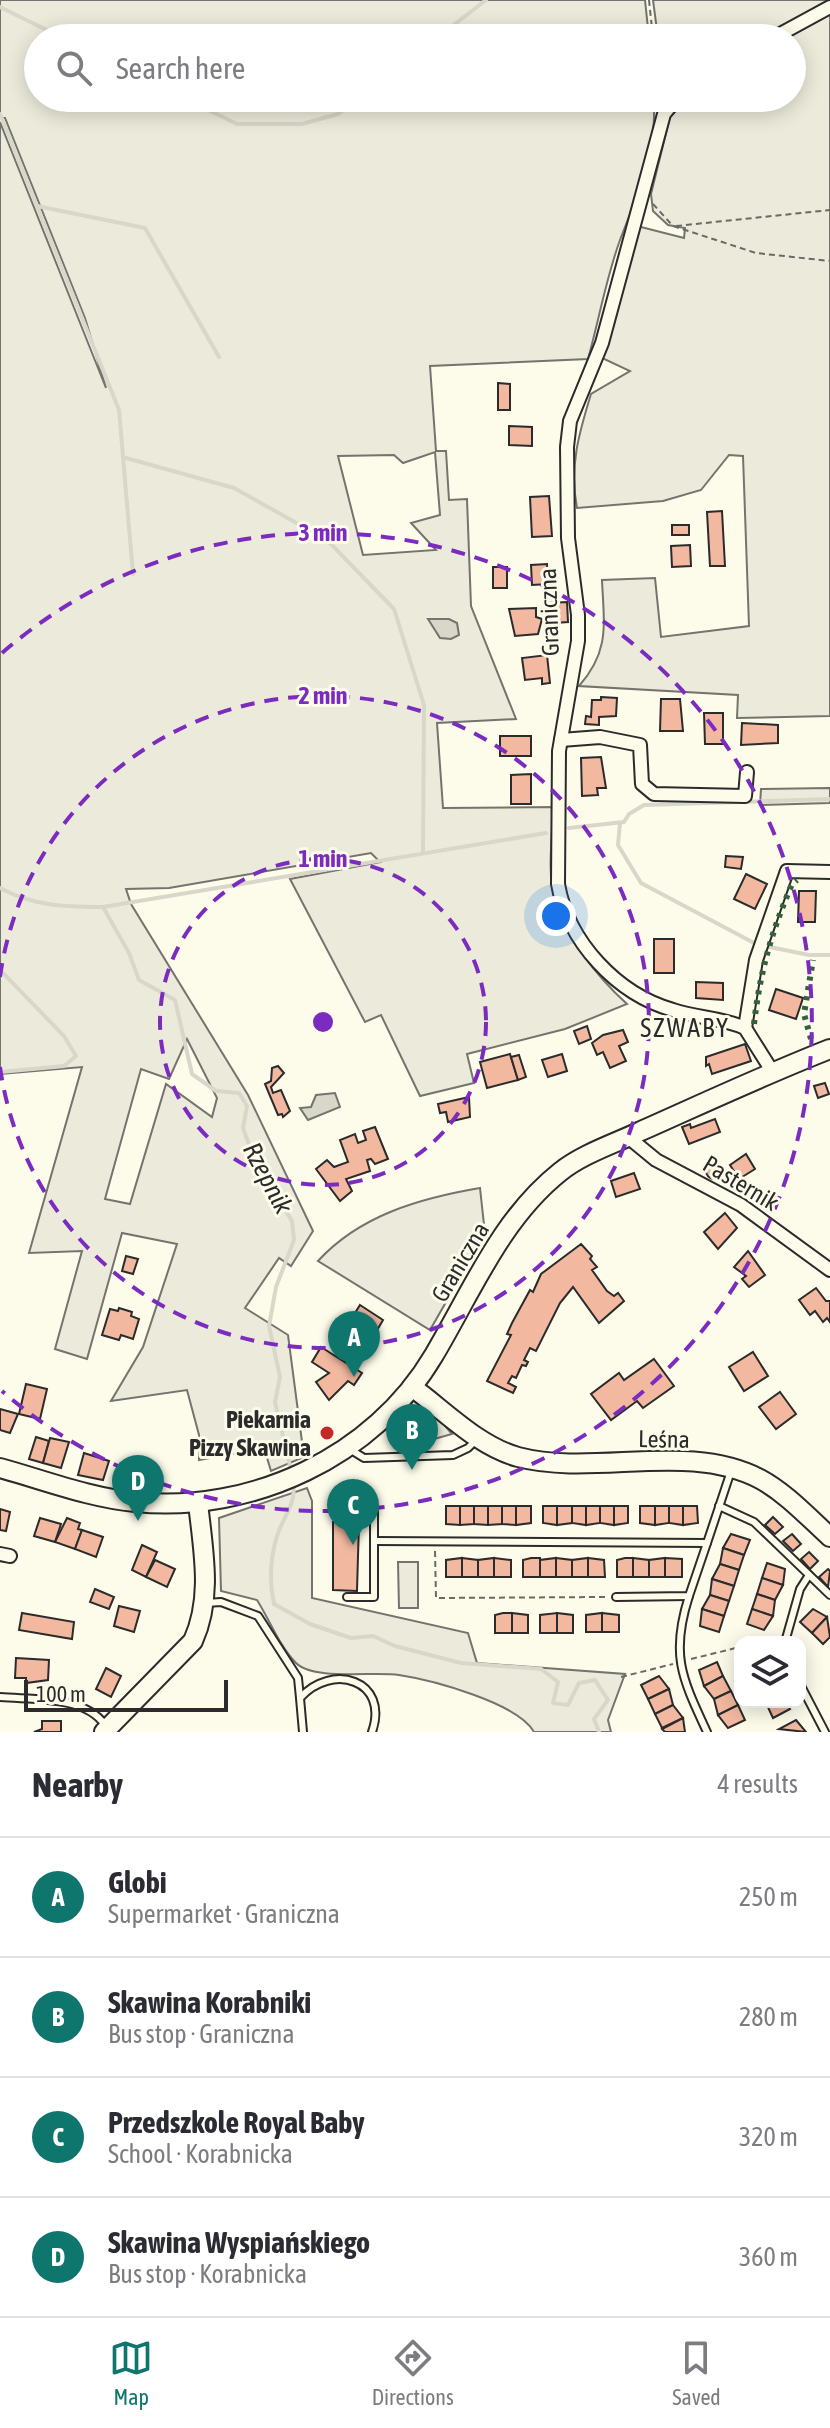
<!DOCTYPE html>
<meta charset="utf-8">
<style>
:root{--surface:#fff;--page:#f7f7f7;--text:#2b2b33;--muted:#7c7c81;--line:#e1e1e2;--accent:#0f766e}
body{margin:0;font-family:"Asap Condensed",sans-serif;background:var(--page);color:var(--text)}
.controls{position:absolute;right:24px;bottom:24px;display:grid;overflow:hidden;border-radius:16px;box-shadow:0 4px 20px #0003}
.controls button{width:72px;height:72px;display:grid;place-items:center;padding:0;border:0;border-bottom:2px solid var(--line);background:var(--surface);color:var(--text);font:40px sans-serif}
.scale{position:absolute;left:24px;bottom:20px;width:204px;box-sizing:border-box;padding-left:8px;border:4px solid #2b2b2b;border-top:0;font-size:22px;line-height:28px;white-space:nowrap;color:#2b2b2b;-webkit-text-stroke:6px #fdfbea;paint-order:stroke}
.you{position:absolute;left:556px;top:916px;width:28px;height:28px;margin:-20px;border:6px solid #fff;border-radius:50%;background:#1a73e8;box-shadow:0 0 0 12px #1a73e833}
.badge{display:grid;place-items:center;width:52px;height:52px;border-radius:50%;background:var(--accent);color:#fff;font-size:26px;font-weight:700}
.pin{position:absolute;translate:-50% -66px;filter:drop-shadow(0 2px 4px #0008)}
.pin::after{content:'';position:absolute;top:42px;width:28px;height:24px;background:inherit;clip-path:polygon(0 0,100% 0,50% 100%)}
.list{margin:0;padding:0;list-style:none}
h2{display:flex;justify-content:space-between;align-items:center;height:104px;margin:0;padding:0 32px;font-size:34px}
h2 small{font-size:26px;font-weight:400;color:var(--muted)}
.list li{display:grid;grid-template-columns:52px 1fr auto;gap:24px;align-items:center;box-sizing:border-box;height:120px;padding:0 32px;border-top:2px solid var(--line)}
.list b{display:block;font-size:30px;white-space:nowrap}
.list p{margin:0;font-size:26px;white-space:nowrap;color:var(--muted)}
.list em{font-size:26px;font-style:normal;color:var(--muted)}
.icon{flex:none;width:44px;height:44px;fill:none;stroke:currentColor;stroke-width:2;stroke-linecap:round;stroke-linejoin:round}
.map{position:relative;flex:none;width:830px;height:1732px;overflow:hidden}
.search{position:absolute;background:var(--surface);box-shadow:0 4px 20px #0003;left:24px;right:24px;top:24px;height:88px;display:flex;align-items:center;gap:20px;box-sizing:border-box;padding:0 28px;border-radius:44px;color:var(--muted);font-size:30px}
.sheet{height:584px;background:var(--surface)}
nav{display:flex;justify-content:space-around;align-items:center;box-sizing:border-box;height:112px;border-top:2px solid var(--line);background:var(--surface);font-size:22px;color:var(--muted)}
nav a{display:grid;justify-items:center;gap:4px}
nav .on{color:var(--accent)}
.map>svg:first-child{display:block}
</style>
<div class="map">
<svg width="830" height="1732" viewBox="0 0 830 1732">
<rect width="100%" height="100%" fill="#fdfbea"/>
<g fill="#ecebdb" stroke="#74746e" stroke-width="2" fill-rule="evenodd">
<path d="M0,0H645L649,38H38V98H654C657,148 638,194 620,240C606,278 599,320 588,359L430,366L436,451H446L449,500L467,499L471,606L516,719L437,723L443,808L553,807C553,835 547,868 554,895C563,934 598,978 627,1004L565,1029L467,1054L474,1083L420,1096L381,1015L365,1022L290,879L380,862L371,853L169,888L126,889L131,904L248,1095L313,1231L291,1266L279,1258L245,1308L288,1335L304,1457L271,1471L264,1448L199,1460V1435L187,1390L111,1401L143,1347L177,1244L122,1233L87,1359L55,1349L82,1251L29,1253L82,1067L0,1074V122L106,388L85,318L5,118H0ZM435,452L440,515L411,523L436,550L363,555L338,456L394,455L403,463ZM187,1039L217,1098L212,1117L166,1084L130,1204L105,1199L141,1069L169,1079Z"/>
<path d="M653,0H830L760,38H658Z"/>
<path d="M830,12V716L737,718L738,695L579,686C610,651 604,625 602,580L655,578L661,637L749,626L743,456L729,455L701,490L663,501L577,508C569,467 579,433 591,394L630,371L602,358L637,226L684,238L685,228L668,225L653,211L651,194L670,117L688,98H792V38H785Z"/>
<path d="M830,788V803L760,805L761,789Z"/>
<path d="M480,1188L485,1234L430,1330L318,1261C360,1215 421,1198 480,1188Z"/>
<path d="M414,1408L435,1414L452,1434L427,1441L426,1437L396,1439L388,1427Z"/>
<path d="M307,1488L312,1501V1598L468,1633L477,1663L625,1674L608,1720L611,1732H534C518,1703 432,1680 399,1675C374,1671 314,1681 296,1663C280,1647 269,1619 257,1600L221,1591L219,1518Z"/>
<path d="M398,1562H418V1608H399Z"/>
</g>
<g fill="#d8d7c9" stroke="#74746e" stroke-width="2">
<path d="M428,619H449L457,623L459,635L451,639L440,638Z"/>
<path d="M335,1093L340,1107L308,1120L300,1108L311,1107L316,1095Z"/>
</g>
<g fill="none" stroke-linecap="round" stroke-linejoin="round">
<g stroke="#d8d7c9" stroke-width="4">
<path d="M0,7L63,38"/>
<path d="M437,38L486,0"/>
<path d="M184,98L237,124H302L338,114L359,98"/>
<path d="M0,114L119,410L133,574"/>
<path d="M37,206L145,228L219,357"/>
<path d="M126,458L234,488L327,540L394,609L424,705L423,851"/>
<path d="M620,823L618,845L641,883L756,944"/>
<path d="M569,828L624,822L629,814L644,805L830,799"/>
<path d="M0,888C33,906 66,907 103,907L129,953L139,980L175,1000L192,1074L216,1091L239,1093L247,1106L243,1128L253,1156L292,1221L294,1240L276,1287L269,1326L280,1377L275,1402L291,1470"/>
<path d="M103,907L546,833"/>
<path d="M765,946L809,955H830"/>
<path d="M0,970L64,1036L76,1056L64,1066L0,1072"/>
<path d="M293,1483C297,1503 283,1517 277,1536C270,1559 269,1581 274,1604L310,1624L351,1638L373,1636L395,1646L461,1663L541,1669L558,1682L553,1703L568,1705L579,1683L595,1680L608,1700L594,1719L599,1732"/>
</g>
</g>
<g fill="#f2b8a0" stroke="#2b2b2b" stroke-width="2">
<path d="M498,383L510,384V410H498Z"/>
<path d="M509,426L532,427V446L509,445Z"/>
<path d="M549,496L552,536L532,537L530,497Z"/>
<path d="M722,511L725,566H710L707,512Z"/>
<rect x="672" y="525" width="17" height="10"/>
<path d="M690,545L691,566L672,567L671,546Z"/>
<path d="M547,564L548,584L532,585L531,565Z"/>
<rect x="493" y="567" width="14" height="21"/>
<path d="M567,602L568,622L555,623V615H549L548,603Z"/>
<path d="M536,608V617L542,619L538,634L515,636L509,609Z"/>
<path d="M547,655L550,683L542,684V678L525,680L522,658Z"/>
<path d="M601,697L617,698L616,716L599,717V725L585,724L586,716L591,717L592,700H601Z"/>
<path d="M661,699H680L683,731H660Z"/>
<path d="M704,713H723V744H705Z"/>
<path d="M742,723L778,725V743L741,745Z"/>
<rect x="500" y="736" width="31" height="20"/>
<path d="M601,757L606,788H597L598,795L582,796L581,758Z"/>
<path d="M531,774V804H511V775Z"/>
<path d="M726,856L743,857L741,869L725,867Z"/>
<path d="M746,874L767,884L755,909L734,899Z"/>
<path d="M799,891H816L815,922H798Z"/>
<rect x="654" y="939" width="20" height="34"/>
<path d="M696,982L723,983V1000L696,998Z"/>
<path d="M776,989L803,998L796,1019L769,1010Z"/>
<path d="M587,1026L591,1039L579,1044L574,1031Z"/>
<path d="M623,1030L628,1042L619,1046L626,1061L610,1068L603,1052L597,1055L592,1043L603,1035Z"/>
<path d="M745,1044L751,1061L712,1074L709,1064L706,1066V1057Z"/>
<path d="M510,1054L518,1080L487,1088L480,1062Z"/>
<path d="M562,1054L567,1071L548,1077L542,1060Z"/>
<path d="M519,1055L526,1077L518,1080L511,1057Z"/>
<path d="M278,1066L284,1073L271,1087L273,1093L281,1090L290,1111L283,1117L282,1114L278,1115L265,1084L271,1081L272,1068Z"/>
<path d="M825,1083L829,1094L818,1098L814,1086Z"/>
<path d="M469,1097L470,1117L448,1122L446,1112L440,1113L438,1104Z"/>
<path d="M715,1119L720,1132L689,1144L682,1127L690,1124L691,1128Z"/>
<path d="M375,1127L388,1159L375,1164L371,1159L367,1160L370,1171L346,1179L352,1191L340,1201L316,1169L327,1160L334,1167L348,1162L340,1140L355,1134L358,1143L366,1140L363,1131Z"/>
<path d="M746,1154L755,1169L739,1179L730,1165Z"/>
<circle cx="714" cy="1171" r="8"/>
<path d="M634,1173L640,1189L616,1197L611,1181Z"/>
<path d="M725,1213L737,1228L718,1249L704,1232Z"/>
<path d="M581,1244L592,1256L590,1259L597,1267L592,1270L607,1291L614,1296L618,1293L624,1301L599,1323L573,1287L560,1303L536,1351L530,1348L524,1360L528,1362L526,1366L522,1365L516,1378L512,1376L508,1383L516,1387L513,1393L487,1381L511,1335L507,1334L512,1323L530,1290L533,1292L541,1274Z"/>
<path d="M748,1251L765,1275L749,1287L742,1279L746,1276L734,1267Z"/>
<path d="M126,1256L138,1259L133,1274L122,1271Z"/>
<path d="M816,1288L826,1301H830V1322L827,1318L823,1322L815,1311L810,1315L799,1300Z"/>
<path d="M360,1305L383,1320L369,1344L350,1333L361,1316L355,1313Z"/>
<path d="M119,1308L132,1312L131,1316L139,1319L133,1339L121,1335L119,1340L102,1335L110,1309L118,1311Z"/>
<path d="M321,1347L362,1373L354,1385L348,1381L329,1400L316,1382L329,1373L312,1362Z"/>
<path d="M753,1352L768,1376L744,1391L729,1367Z"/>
<path d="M654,1359L674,1386L643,1408L637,1401L611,1420L591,1394L619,1373L624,1380Z"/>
<path d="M26,1384L47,1389L40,1419L19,1414Z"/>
<path d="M780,1392L796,1414L776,1429L759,1407Z"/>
<path d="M0,1409L18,1414L10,1433L0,1430Z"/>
<path d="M36,1437L49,1441L43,1463L29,1459Z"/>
<path d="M50,1438L69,1442L61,1468L43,1463Z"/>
<path d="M84,1453L109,1461L103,1480L78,1475Z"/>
<path d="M139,1462L158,1467L153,1482L135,1478Z"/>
<path d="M446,1506H460V1525L446,1524Z"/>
<path d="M460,1506H474V1524L460,1525Z"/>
<path d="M474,1506H488V1525L474,1524Z"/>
<path d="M488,1506H502V1524L488,1525Z"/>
<path d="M502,1506H516V1525L502,1524Z"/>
<path d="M516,1506H531V1523L516,1525Z"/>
<path d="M543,1506H557V1525L543,1523Z"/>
<path d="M557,1506H572V1523L557,1525Z"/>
<path d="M572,1506H586V1525L572,1523Z"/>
<path d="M586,1506H600V1523L586,1525Z"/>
<path d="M600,1506H614V1525L600,1523Z"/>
<path d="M614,1506H628V1523L614,1525Z"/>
<path d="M640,1506H655V1525L640,1523Z"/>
<path d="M655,1506H669V1523L655,1525Z"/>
<path d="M669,1506H683V1525L669,1523Z"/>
<path d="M683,1506H697L698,1523L683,1525Z"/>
<path d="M0,1509L10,1512L6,1531L0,1530Z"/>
<path d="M773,1517L783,1527L775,1534L765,1525Z"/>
<path d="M40,1518L61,1524L55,1542L34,1536Z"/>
<path d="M67,1518L80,1523L78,1529L82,1530L75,1549L55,1542Z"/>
<path d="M333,1522H359L357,1591L333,1590Z"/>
<path d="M82,1530L103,1537L96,1557L75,1549Z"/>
<path d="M731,1534L750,1540L744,1555L723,1548Z"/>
<path d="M792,1534L801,1544L793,1551L783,1541Z"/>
<path d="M142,1545L157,1552L146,1577L132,1570Z"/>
<path d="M723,1548L744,1555L739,1570L720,1564Z"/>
<path d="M809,1552L818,1561L810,1569L801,1559Z"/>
<path d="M462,1558V1577H446V1560Z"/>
<path d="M462,1558L478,1560V1577H462Z"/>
<path d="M494,1558L511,1560V1577H494Z"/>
<path d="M494,1558V1577H478V1560Z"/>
<path d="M531,1558H540V1577H523V1560Z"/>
<path d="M556,1558L572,1560V1577H556Z"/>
<path d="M556,1558V1577H540V1560Z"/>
<path d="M588,1558V1577H572V1560Z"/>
<path d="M588,1558L604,1560L605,1577H588Z"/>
<path d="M625,1558H633V1577H617V1560Z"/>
<path d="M633,1558L649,1560V1577H633Z"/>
<path d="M665,1558L682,1559V1577H665Z"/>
<path d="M665,1558V1577H649V1560Z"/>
<path d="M155,1560L175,1569L167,1587L146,1577Z"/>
<path d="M767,1563L785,1569L783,1585L762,1578Z"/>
<path d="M720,1564L739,1570L734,1586L712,1579Z"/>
<path d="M828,1569L830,1571L828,1587L819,1577Z"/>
<path d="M762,1578L783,1585L775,1600L757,1594Z"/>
<path d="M712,1579L734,1586L729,1601L710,1595Z"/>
<path d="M95,1589L114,1597L109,1609L90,1602Z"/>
<path d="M757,1594L775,1600L773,1616L752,1609Z"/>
<path d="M710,1595L729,1601L724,1616L702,1609Z"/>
<path d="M119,1606L140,1611L134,1632L114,1626Z"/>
<path d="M702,1609L724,1616L719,1632L700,1626Z"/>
<path d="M752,1609L773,1616L764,1630L747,1624Z"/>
<path d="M813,1609L827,1617L812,1633L800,1622Z"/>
<path d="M22,1613L74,1622L72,1639L19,1630Z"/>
<path d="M503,1613H512V1633H495V1615Z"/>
<path d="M512,1613L528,1615V1633H512Z"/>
<path d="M557,1613L573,1615V1633H557Z"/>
<path d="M557,1613V1633H540V1615Z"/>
<path d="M602,1613V1632H586V1615Z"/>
<path d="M602,1613L619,1615V1632H602Z"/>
<path d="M827,1617L830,1637L823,1644L812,1633Z"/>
<path d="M16,1658L49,1660L48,1680L26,1683V1678H15Z"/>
<path d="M717,1662L723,1676L704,1686L699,1670Z"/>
<path d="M106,1668L121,1676L111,1697L96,1689Z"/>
<path d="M659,1676L669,1689L648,1699L641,1685Z"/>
<path d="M723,1676L731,1691L714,1699L704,1686Z"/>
<path d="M669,1689L673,1705L655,1714L648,1699Z"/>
<path d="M731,1691L738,1705L718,1715L714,1699Z"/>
<path d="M786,1702L790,1709L773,1718L766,1703Z"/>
<path d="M673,1705L683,1718L662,1728L655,1714Z"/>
<path d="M738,1705L745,1720L728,1728L718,1715Z"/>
<path d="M683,1718L685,1732H665L662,1729Z"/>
<path d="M796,1720L806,1732L779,1729Z"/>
<path d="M42,1721H61V1732H34L42,1729Z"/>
</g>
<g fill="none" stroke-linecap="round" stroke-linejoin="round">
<g stroke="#2b2b2b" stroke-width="10">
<g id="lane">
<path d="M348,1448L364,1458L453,1455L468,1448L476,1440"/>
<path d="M719,1506L754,1522L830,1595"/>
<path d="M335,1512H374V1597H347"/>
<path d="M374,1541L707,1543L731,1471"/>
<path d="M689,1596C670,1655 682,1678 707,1732"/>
<path d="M616,1597L689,1596L707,1543"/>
<path d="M206,1603L221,1602L258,1616L298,1678L300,1698"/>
<path d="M785,1642L800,1589L809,1575"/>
<path d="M800,1684L825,1732"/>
<path d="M0,1697C32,1700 84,1695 105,1725"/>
<path d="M303,1732L300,1698C332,1662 390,1680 372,1732"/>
</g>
</g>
<g stroke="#2b2b2b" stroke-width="16">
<g id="street">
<path d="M773,38L830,7"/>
<path d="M677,98L664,114L602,343L570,421L567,447L568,538L578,615V641L559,751L558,884C568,942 617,994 673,1010C697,1018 723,1018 745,1028L772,1071"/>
<path d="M561,740L600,737L640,745L642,784L654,794L745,796L747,772"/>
<path d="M745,1028L756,960L787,871L830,872"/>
<path d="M628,1137L656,1160L741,1205L830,1270"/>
<path d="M0,1554L10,1556"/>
</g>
</g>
<g stroke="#2b2b2b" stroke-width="22">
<g id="secondary">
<path d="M412,1387C445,1411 478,1446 518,1457C595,1477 687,1441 760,1479C786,1493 808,1517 830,1537"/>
<path d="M0,1468C44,1480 90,1498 135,1502C251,1514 374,1457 434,1355C472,1291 501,1219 560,1172C582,1154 616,1143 641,1131C704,1103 766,1074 830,1049"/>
<path d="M104,1732L193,1641C213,1597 203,1550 198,1503"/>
</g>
</g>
<g stroke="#6a6964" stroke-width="2" stroke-dasharray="6 4" stroke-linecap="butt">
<path d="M649,0L653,38"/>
<path d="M653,204L673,226L756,253L830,261"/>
<path d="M676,226L830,210"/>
<path d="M435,1551L436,1598L606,1597"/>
<path d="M761,1642L776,1638"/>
<path d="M691,1659L740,1647"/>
<path d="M621,1677L673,1664"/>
</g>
<use href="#lane" stroke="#fdfbea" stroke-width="6"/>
<use href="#street" stroke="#fdfbea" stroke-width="12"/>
<use href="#secondary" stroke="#fdfbea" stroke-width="18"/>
<g stroke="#34623c" stroke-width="6" stroke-dasharray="4 6" stroke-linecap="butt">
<path d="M754,1024C760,972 771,933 792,884L797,880"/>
<path d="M811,1039L804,1014L813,960"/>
</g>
</g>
<g fill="none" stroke="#7b2cbf" stroke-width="4" stroke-dasharray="14 10">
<circle cx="323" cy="1022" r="163"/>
<path d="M0 977A326 326 0 1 1 0 1067"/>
<path d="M2 653A489 489 0 1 1 2 1391"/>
</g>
<circle fill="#c62828" stroke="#fdfbea" stroke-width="3" cx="327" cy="1433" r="8"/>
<g text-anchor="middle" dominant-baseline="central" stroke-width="6" stroke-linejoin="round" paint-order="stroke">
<g font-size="24" fill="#2b2b2b" stroke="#fdfbea">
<text transform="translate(549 612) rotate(-92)">Graniczna</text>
<text transform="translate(741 1183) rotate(31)">Pasternik</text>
<text transform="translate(460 1262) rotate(-59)">Graniczna</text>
<text transform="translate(664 1439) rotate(1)">Leśna</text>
</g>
<g font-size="24" font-weight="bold" fill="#2b2b2b" stroke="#fdfbea" text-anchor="end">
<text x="311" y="1419">Piekarnia<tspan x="311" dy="28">Pizzy Skawina</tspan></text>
</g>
<g font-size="26" letter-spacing="2" fill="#2b2b2b" stroke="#fdfbea">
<text x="685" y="1028">SZWABY</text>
</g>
<g font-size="26" font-style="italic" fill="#2b2b2b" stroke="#fdfbea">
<text transform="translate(268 1178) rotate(62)">Rzepnik</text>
</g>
</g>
<circle cx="323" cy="1022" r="12" fill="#7b2cbf" stroke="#fdfbea" stroke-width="4"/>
<g font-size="24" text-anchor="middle" font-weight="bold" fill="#7b2cbf" stroke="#fdfbea" stroke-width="6" stroke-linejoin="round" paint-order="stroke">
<text x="323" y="541">3 min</text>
<text x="323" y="704">2 min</text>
<text x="323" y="867">1 min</text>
</g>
</svg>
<div class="controls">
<button><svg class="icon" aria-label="layers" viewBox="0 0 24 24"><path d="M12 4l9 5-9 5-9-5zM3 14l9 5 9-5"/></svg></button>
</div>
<div class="scale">100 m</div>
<div class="you"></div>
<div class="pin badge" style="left:354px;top:1377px">A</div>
<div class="pin badge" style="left:412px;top:1470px">B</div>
<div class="pin badge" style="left:353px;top:1545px">C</div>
<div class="pin badge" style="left:138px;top:1521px">D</div>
<div class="search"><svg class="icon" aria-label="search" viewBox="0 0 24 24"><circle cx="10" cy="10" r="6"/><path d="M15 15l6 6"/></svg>Search here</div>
</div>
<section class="sheet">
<h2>Nearby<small>4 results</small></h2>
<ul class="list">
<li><span class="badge">A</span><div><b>Globi</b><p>Supermarket · Graniczna</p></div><em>250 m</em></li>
<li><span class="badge">B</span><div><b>Skawina Korabniki</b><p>Bus stop · Graniczna</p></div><em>280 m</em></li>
<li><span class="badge">C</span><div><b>Przedszkole Royal Baby</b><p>School · Korabnicka</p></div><em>320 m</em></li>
<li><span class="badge">D</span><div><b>Skawina Wyspiańskiego</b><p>Bus stop · Korabnicka</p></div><em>360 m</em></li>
</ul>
</section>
<nav>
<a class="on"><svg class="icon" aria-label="map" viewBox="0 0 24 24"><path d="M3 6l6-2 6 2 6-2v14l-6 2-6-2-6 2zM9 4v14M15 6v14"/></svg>Map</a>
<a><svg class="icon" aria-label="directions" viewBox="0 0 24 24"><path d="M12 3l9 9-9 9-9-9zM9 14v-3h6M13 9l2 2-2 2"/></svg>Directions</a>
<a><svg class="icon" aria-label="saved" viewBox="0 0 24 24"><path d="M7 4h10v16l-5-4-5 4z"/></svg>Saved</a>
</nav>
